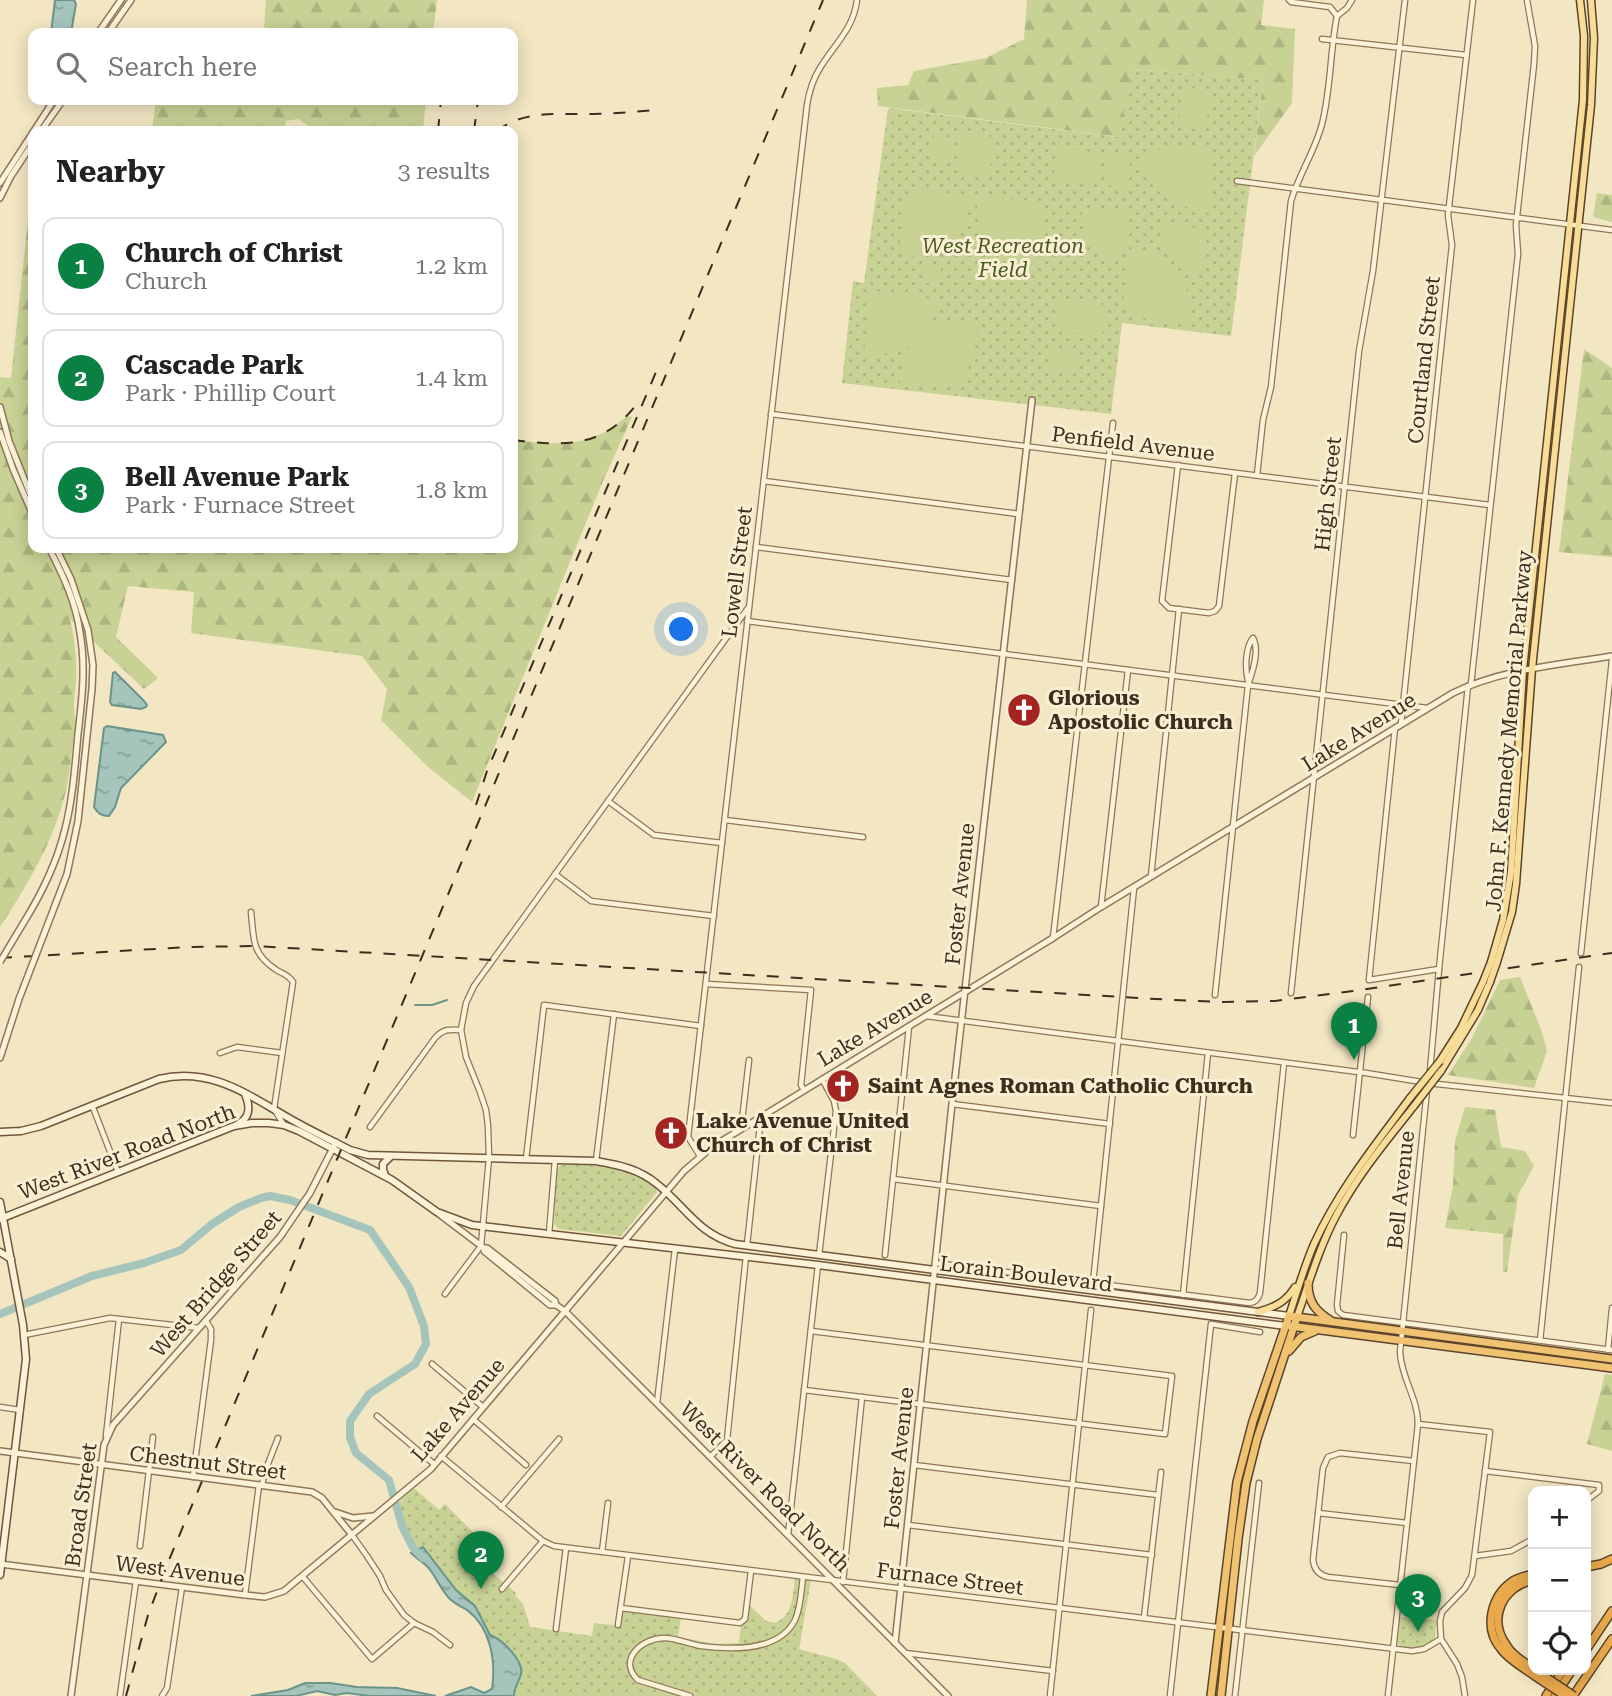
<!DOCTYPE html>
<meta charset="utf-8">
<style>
:root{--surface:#fff;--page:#f6f6f6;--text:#222;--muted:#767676;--line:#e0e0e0;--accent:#0b8043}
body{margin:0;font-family:"Roboto Serif",serif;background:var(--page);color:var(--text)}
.controls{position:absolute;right:21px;bottom:21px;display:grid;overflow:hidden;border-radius:14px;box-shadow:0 4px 18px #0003}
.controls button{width:63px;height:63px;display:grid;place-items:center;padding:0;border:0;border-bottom:2px solid var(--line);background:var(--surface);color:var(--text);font:35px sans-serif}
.you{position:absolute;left:682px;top:630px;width:24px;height:24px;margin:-18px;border:5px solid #fff;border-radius:50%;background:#1a73e8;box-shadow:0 0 0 10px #1a73e833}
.badge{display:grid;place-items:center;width:46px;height:46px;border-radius:50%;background:var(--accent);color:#fff;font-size:23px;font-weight:700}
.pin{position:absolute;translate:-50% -58px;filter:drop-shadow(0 2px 4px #0008)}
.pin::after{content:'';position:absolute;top:37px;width:24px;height:21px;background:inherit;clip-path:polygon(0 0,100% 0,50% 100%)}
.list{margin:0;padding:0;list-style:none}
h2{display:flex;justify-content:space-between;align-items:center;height:91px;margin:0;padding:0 28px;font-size:30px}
h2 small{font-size:23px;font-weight:400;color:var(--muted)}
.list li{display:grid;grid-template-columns:46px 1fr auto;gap:21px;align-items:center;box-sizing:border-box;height:98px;margin:0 14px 14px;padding:0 14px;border:2px solid var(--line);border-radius:14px}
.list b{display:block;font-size:26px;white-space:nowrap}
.list p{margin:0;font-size:23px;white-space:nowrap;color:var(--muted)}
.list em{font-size:23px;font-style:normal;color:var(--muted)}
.icon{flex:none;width:38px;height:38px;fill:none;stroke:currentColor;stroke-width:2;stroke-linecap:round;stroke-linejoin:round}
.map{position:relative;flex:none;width:1612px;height:1696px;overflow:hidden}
.search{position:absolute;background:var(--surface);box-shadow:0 4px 18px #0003;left:28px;top:28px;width:490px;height:77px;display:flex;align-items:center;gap:18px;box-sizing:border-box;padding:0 24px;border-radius:14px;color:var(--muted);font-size:26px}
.panel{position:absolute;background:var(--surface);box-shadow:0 4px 18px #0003;left:28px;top:126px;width:490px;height:427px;border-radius:14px}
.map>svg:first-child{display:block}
</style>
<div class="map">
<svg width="1612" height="1696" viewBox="0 0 1612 1696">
<defs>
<pattern id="green-dots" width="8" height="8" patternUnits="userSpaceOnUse" patternTransform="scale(1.75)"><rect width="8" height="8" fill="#c8d295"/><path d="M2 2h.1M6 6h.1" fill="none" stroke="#adb580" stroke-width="1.8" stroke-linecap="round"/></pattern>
<pattern id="forest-firs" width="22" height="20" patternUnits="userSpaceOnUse" patternTransform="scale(1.75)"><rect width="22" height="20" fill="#c8d295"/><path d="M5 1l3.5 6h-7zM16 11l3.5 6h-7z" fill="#adb580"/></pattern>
<pattern id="water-ripples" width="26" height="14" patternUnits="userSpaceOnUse" patternTransform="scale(1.75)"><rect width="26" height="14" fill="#a5c5bc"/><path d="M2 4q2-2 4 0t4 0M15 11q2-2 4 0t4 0" fill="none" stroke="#88a098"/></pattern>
</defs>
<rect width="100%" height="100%" fill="#f2e6c3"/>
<g fill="url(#green-dots)">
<path d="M1133,69L1263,80L1231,336L1122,323L1111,414L842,383L853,281L864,283L888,108L1117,137Z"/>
<path d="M561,1165C590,1165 611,1164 638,1175C646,1179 655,1183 657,1192L621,1236L559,1229L554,1224L557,1169Z"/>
<path d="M414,1488L439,1510L445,1504L493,1552L483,1562L490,1571L516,1593L515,1595L523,1604L530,1627L592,1636L594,1623L620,1626L622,1614L625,1611L681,1617L678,1637L715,1644L739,1643L741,1625L746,1620L748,1604L766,1621L775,1623C794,1615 792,1596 795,1578L811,1580L799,1649L836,1659L845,1663L877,1696H503L501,1653L471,1609L413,1548L402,1526L396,1505Z"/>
<path d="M1400,1617L1437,1620L1435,1638C1426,1648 1414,1649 1401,1648L1397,1642Z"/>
</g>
<g fill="url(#forest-firs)">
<path d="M266,0H437L433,33H286L264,27Z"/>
<path d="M1027,0H1264L1261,25L1295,29L1292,103L1254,156L1263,80L1133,69L1118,137L878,106L877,88L908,85L914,71L986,58L1024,39Z"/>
<path d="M156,100H426L423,131H349L346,127L333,128L331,131H316L298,119L286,121L284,131H152Z"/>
<path d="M1597,193L1612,195V222L1593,217Z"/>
<path d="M29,212L33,213V548H513V440C557,445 591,449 627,416L632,417L603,481L472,802L428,767L381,720L387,689L362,656L191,633L194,592L128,586L116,637L158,678L144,689L70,619C75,639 77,661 76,682C75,696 72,708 76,721C73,741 71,761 68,781C58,834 29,883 0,927V377L11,378Z"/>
<path d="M1584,349L1612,368V557L1559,552Z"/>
<path d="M1520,977L1542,1032L1547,1051L1534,1088L1448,1075L1472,1038L1500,980Z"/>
<path d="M1465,1107L1495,1110L1501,1147L1525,1151L1534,1166L1518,1195L1507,1272H1503V1234L1445,1228L1453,1185L1455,1141Z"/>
<path d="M1605,1374L1612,1375V1451L1587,1444Z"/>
</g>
<g fill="#c8d295">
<path d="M1182,87L1210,89L1206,130L1178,127Z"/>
<path d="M962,133L994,137L989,176L957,172Z"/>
<path d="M934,135L955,138L952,162L931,160Z"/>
<path d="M1204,144L1211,151L1212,173L1210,213C1184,207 1157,200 1146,173C1143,167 1143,159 1141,152Z"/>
<path d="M1057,148L1101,153L1097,184L1054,179Z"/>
<path d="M1107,154L1131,157L1128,187L1104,185Z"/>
<path d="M912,189L972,196L965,225L944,248L918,257L899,254L904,197Z"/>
<path d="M977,197L1039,201L1046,209L1036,275L1018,271L1003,261L984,242L978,222Z"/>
<path d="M1082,210H1122L1129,217L1124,251L1115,258C1091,252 1080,235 1082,210Z"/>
<path d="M1161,223L1200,229L1207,237L1200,276L1188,274L1177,265L1164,249L1160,235Z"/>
<path d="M1132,246C1143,250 1154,253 1164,259C1189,273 1190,300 1188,325L1129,316L1122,306Z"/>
<path d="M926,264L941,265L940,284L924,283Z"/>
<path d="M875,291L937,300L931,326L952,320L980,322L966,378L961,384L899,382L901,367L911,345C896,353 881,355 864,355L870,294Z"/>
<path d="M1060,300L1106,305L1102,336L1056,331Z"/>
<path d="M1053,349L1078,353L1075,372L1050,368Z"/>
</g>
<g fill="url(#water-ripples)" stroke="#6b948b" stroke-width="2">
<path d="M55,0H74L76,4L71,33H51Z"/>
<path d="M115,672L144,701L147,705L146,707L141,709L112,705L110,702L113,673Z"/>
<path d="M107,726L163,735L166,742L121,788L115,807L109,816C102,816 98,814 94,807L104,728Z"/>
<path d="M423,1547L456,1590L475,1606L490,1635C502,1639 524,1661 521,1674C519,1682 514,1687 514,1696H445L471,1687L484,1693L492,1689C496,1661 491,1628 467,1610C460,1606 455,1604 449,1598C440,1588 438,1581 431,1571C427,1564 417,1559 411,1553Z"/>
<path d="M305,1683H330L357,1687L397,1688L436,1696H369L347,1693L335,1695L317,1691L296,1696H251L288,1690Z"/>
</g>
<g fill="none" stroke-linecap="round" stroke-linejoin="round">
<path stroke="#6b948b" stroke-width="2" d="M415,1005H432L447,1000"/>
<path stroke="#a5c5bc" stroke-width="8" d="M0,1314L92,1276L144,1263L181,1250L212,1224L239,1207L261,1198L270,1196L290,1200L370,1230L409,1287L424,1326L426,1344L415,1364L369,1394L350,1421V1437L356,1453L389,1480L402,1526L413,1548L423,1558"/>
<g stroke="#8e7758" stroke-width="7">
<g id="minor">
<path d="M1289,0L1291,2L1330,7L1337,16"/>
<path d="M1322,39L1466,55"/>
<path d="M1237,181L1612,230"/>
<path d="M771,414L1490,505"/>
<path d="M1178,465L1162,601L1169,608L1209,613L1215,611L1219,606L1235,473"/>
<path d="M1257,475L1263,420L1271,387L1291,201C1299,174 1315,151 1322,124C1331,89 1330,51 1337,16L1347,8L1352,0"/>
<path d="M764,481L1019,514"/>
<path d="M756,547L1012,580"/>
<path d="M747,621L1427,708"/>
<path d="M1471,684L1518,254L1516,225L1534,64L1535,46L1527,0"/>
<path d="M1401,724L1452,245L1448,215L1473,0"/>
<path d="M1395,728L1369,980L1439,969"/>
<path d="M608,801L654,835L722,843"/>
<path d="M725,820L863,837"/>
<path d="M555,874L591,901L714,916"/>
<path d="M1151,876L1179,609"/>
<path d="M1101,907L1128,670"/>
<path d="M251,912C254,938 251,953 275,969C282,974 288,974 293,982L274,1109L284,1125"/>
<path d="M1053,938L1113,423"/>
<path d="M1581,953L1612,660"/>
<path d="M706,984L811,990L801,1085L804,1090"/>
<path d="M1291,993L1359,351L1373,271L1405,0"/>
<path d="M1215,995L1248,685C1252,673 1260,651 1253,638C1245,648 1245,669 1248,681"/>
<path d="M926,1016L1366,1073L1428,1083L1612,1103"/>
<path d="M220,1053L237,1047L282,1053"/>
<path d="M1430,1071L1439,969L1468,686"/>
<path d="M952,1104L1110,1124"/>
<path d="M92,1105L118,1172"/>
<path d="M370,1127L435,1038C443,1029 449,1029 461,1030L466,1003L474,986L748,608"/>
<path d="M741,1129L749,1060"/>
<path d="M1353,1135L1368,997"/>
<path d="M700,1156L688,1137L807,105C809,92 813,79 820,68C834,45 854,28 857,0"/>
<path d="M526,1159L544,1005L701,1026"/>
<path d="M596,1161L614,1014"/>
<path d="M893,1179L1101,1206"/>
<path d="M549,1234L555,1160"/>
<path d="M1344,1235L1337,1305L1338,1311L1343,1315L1612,1350"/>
<path d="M747,1245L761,1116"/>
<path d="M819,1255L836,1111L834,1101L822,1079"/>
<path d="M885,1255L909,1027"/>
<path d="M935,1263L1250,1303C1256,1302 1258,1299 1260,1293L1284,1063"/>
<path d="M1093,1283L1134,888"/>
<path d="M445,1294L481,1246L489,1158L488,1126L486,1110L480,1092L466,1057L461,1030"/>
<path d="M1183,1295L1208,1053"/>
<path d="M24,1335L110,1318L199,1328"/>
<path d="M1540,1341L1579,967"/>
<path d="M1608,1350L1612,1308"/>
<path d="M432,1364L483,1407"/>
<path d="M804,1390L1165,1434L1172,1376L811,1331"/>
<path d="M657,1403L675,1249"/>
<path d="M0,1407L20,1410"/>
<path d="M377,1416L434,1464"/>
<path d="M473,1419L526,1465"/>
<path d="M1418,1424L1490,1432L1472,1575L1465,1588L1442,1612L1440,1621L1441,1639L1457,1664L1462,1677L1465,1696"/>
<path d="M106,1436L119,1319"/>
<path d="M441,1456L543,1541L554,1546L1412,1651L1424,1649L1441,1639"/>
<path d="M710,1457L727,1440L746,1256"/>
<path d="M914,1465L1158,1495"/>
<path d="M1485,1471L1599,1485V1491L1586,1501"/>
<path d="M193,1477L211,1340V1329L206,1321"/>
<path d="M262,1486L264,1474L278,1438"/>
<path d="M501,1507L559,1439"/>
<path d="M1318,1513L1407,1523"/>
<path d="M908,1525L1152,1555"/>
<path d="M352,1535L367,1556L380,1576L386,1590L404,1615L414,1623L433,1632L450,1645"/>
<path d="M788,1535L818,1265"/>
<path d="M140,1546L153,1437"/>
<path d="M602,1552L608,1503"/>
<path d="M1475,1556L1511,1551L1533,1539"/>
<path d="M303,1577L372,1659L414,1623"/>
<path d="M843,1582L862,1397"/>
<path d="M1400,1585L1328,1577C1319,1575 1314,1569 1313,1560L1323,1468L1328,1457L1340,1453L1414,1461"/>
<path d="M502,1589L543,1541"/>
<path d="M245,1595L259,1485"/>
<path d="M621,1608L740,1623L745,1619L751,1571"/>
<path d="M1144,1618L1161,1472"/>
<path d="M618,1625L628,1556"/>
<path d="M556,1629L566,1548"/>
<path d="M905,1653L1053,1671"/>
<path d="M120,1696L136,1581"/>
<path d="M162,1696L167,1688L182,1587"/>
<path d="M690,1696L638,1680C617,1660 642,1638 664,1638C676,1638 689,1644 701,1646C732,1650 779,1652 795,1620C801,1607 801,1591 803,1577"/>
<path d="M1050,1696L1091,1310"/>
<path d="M1170,1696L1211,1324L1260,1332"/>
<path d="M1235,1696L1259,1483"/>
<path d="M1388,1696L1418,1424C1418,1398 1401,1378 1400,1352L1427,1090"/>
</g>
</g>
<g stroke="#8e7758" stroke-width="8">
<g id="tertiary">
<path d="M98,33L121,0"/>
<path d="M108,33L131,0"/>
<path d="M41,131L63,100"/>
<path d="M0,183L54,100"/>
<path d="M0,198L11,176L33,143"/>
<path d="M0,407L9,441L33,501"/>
<path d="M0,432L13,469L33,515"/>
<path d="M49,921L67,874L78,821L92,689L93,665L88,630L71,579L56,548"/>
<path d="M24,922C42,893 57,862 65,829C73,798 75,765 78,734C82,700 86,667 80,633C76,602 63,575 49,548"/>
<path d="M0,1058L19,999"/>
<path d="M439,1214L484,1248H487L555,1301L556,1305H550L484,1251V1248"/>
<path d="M556,1305L565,1311L948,1696"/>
<path d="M0,1451L312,1492L322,1498L352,1535"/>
<path d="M335,1512L353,1518L373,1516"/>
<path d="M0,1564L245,1595L265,1597L284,1591L431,1469L684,1171L712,1147L1053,938L1101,907L1453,693C1502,669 1558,665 1612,656"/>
<path d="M895,1643L952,1104L1032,400"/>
<path d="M71,1696L104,1445L113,1425L280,1237L310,1193L336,1142"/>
</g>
</g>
<g stroke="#70573b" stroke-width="9">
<g id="secondary">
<path d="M238,1124C251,1117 250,1106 245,1094"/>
<path d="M0,1132L21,1131L41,1126L159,1079C210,1067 245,1093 287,1117C307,1129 329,1139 350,1150L368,1155L596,1161C619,1165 639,1169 657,1184C685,1206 698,1234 735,1244L1289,1316"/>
<path d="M385,1175L383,1170V1164L391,1156"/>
<path d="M0,1202L23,1325L26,1359L0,1575"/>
<path d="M0,1219L234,1126L252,1123H269L284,1125L299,1131L392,1180L437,1212L472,1225L818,1265L1286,1326"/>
<path d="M0,1252L11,1259"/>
</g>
</g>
<g stroke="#5c442c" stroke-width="9">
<g id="primary">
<path d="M1491,962L1503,920L1511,872L1523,671L1583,100L1584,36L1580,0"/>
<path d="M1497,962L1512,912L1516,884L1532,669L1591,105L1594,38L1591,0"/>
<path d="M1440,1061L1461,1028L1483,982"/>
<path d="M1441,1071L1478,1010L1490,982"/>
<path d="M1258,1312C1275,1307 1286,1302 1295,1287"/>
<path d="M1289,1316C1297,1292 1304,1267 1314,1244C1338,1191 1375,1145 1410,1098"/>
<path d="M1297,1317C1309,1283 1319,1248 1336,1216C1357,1176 1386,1141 1414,1106"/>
</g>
</g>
<g stroke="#5c442c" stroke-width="10">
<g id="trunk">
<path d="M1308,1283C1308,1301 1315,1311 1330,1320"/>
<path d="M1290,1326L1612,1368"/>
<path d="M1289,1351L1301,1337L1315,1331"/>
<path d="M1211,1696L1237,1482L1253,1421L1289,1316L1612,1359"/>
<path d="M1221,1696L1238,1539L1246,1483L1257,1439L1297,1317"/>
</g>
</g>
<g stroke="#5c442c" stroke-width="10">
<g id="motorway">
<path d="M1586,1567L1601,1564L1612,1559"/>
<path d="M1533,1574C1526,1576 1519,1577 1513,1581C1491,1596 1483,1628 1501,1649C1509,1660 1524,1668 1535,1676"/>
<path d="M1533,1580C1502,1587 1487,1619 1507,1646C1513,1656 1524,1662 1533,1668"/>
<path d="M1586,1650L1612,1611"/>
<path d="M1546,1696L1563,1670"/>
<path d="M1555,1696L1572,1670"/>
<path d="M1573,1696L1612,1639"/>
</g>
</g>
<use href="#minor" stroke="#fcf2d7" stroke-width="4.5"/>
<use href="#tertiary" stroke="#fcf2d7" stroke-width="5"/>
<use href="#secondary" stroke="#fcf2d7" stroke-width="6"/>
<use href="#primary" stroke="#f8dd98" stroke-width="6"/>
<use href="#trunk" stroke="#f0c372" stroke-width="7"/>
<use href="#motorway" stroke="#e9a94c" stroke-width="7"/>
<g stroke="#3d2e1d" stroke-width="2" stroke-dasharray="12 12" stroke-linecap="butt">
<path d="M438,131L441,100"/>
<path d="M474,131L478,100"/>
<path d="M497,131C525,109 559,115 593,114C615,114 637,111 659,110"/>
<path d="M513,440C563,446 602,449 636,405"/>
<path d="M476,805L487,771L656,372"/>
<path d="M0,958L188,947L255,946L1173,1000L1224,1002L1275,1001L1353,991L1612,953"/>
<path d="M126,1696L148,1615L169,1560L823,0"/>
</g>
<g stroke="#8e7758" stroke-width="8" stroke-linecap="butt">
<g id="tertiary-bridge">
<path d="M0,962L24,922"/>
<path d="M19,999L49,921"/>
</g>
</g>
<g stroke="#5c442c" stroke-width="9" stroke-linecap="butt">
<g id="primary-bridge">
<path d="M1483,982L1491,962"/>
<path d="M1490,982L1497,962"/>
<path d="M1410,1098L1440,1061"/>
<path d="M1414,1106L1441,1071"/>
</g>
</g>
<g stroke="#5c442c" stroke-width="10" stroke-linecap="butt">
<g id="motorway-bridge">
<path d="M1538,1672L1574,1696"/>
<path d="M1535,1676L1565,1696"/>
</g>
</g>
<use href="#tertiary-bridge" stroke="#fcf2d7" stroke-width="5"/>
<use href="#primary-bridge" stroke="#f8dd98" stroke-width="6"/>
<use href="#motorway-bridge" stroke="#e9a94c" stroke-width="7"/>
</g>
<defs>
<g id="church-disc" transform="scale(1.75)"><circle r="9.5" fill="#a32522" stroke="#f9efd3"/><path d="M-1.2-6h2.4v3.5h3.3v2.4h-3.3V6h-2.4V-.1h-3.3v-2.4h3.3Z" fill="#fff"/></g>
</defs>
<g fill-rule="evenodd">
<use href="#church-disc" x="1024" y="710"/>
<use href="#church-disc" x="843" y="1086"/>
<use href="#church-disc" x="671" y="1133"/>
</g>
<g text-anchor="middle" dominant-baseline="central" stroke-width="6" stroke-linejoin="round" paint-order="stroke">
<g font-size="21" font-style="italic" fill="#4b5b22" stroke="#f9efd3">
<text x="1003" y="246">West Recreation<tspan x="1003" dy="24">Field</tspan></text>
</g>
<g font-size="21" fill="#3d2e1d" stroke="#f9efd3">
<text transform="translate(1424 360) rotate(-84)">Courtland Street</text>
<text transform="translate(1133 444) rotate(7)">Penfield Avenue</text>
<text transform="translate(1328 494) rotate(-84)">High Street</text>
<text transform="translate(737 572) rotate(-83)">Lowell Street</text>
<text transform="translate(1509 731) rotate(-85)">John F. Kennedy Memorial Parkway</text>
<text transform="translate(1359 732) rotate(-32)">Lake Avenue</text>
<text transform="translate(960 894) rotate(-84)">Foster Avenue</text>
<text transform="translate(875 1028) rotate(-31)">Lake Avenue</text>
<text transform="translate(127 1152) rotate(-21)">West River Road North</text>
<text transform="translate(1401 1190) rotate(-84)">Bell Avenue</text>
<text transform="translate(1026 1274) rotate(7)">Lorain Boulevard</text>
<text transform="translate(216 1284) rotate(-49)">West Bridge Street</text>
<text transform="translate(458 1410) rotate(-49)">Lake Avenue</text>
<text transform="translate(899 1458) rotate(-84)">Foster Avenue</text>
<text transform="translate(208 1463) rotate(7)">Chestnut Street</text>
<text transform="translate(765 1487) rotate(45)">West River Road North</text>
<text transform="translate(81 1505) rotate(-82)">Broad Street</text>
<text transform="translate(180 1571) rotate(7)">West Avenue</text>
<text transform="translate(950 1579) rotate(7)">Furnace Street</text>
</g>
<g font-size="21" font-weight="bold" fill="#3d2e1d" stroke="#f9efd3" text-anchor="start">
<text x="1048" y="698">Glorious<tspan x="1048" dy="24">Apostolic Church</tspan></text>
<text x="868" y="1086">Saint Agnes Roman Catholic Church</text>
<text x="696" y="1121">Lake Avenue United<tspan x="696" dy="24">Church of Christ</tspan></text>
</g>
</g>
</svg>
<div class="controls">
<button>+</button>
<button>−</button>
<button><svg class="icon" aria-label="locate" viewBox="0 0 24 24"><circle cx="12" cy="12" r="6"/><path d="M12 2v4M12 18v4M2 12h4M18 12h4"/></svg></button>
</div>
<div class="you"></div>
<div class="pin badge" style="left:1354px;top:1060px">1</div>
<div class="pin badge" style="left:481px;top:1589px">2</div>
<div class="pin badge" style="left:1418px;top:1632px">3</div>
<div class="search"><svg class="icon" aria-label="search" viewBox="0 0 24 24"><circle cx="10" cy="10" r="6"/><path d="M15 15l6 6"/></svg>Search here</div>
<section class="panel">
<h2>Nearby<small>3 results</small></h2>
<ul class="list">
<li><span class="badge">1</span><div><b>Church of Christ</b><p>Church</p></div><em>1.2 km</em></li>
<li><span class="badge">2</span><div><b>Cascade Park</b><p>Park · Phillip Court</p></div><em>1.4 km</em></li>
<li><span class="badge">3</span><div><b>Bell Avenue Park</b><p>Park · Furnace Street</p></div><em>1.8 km</em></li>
</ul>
</section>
</div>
